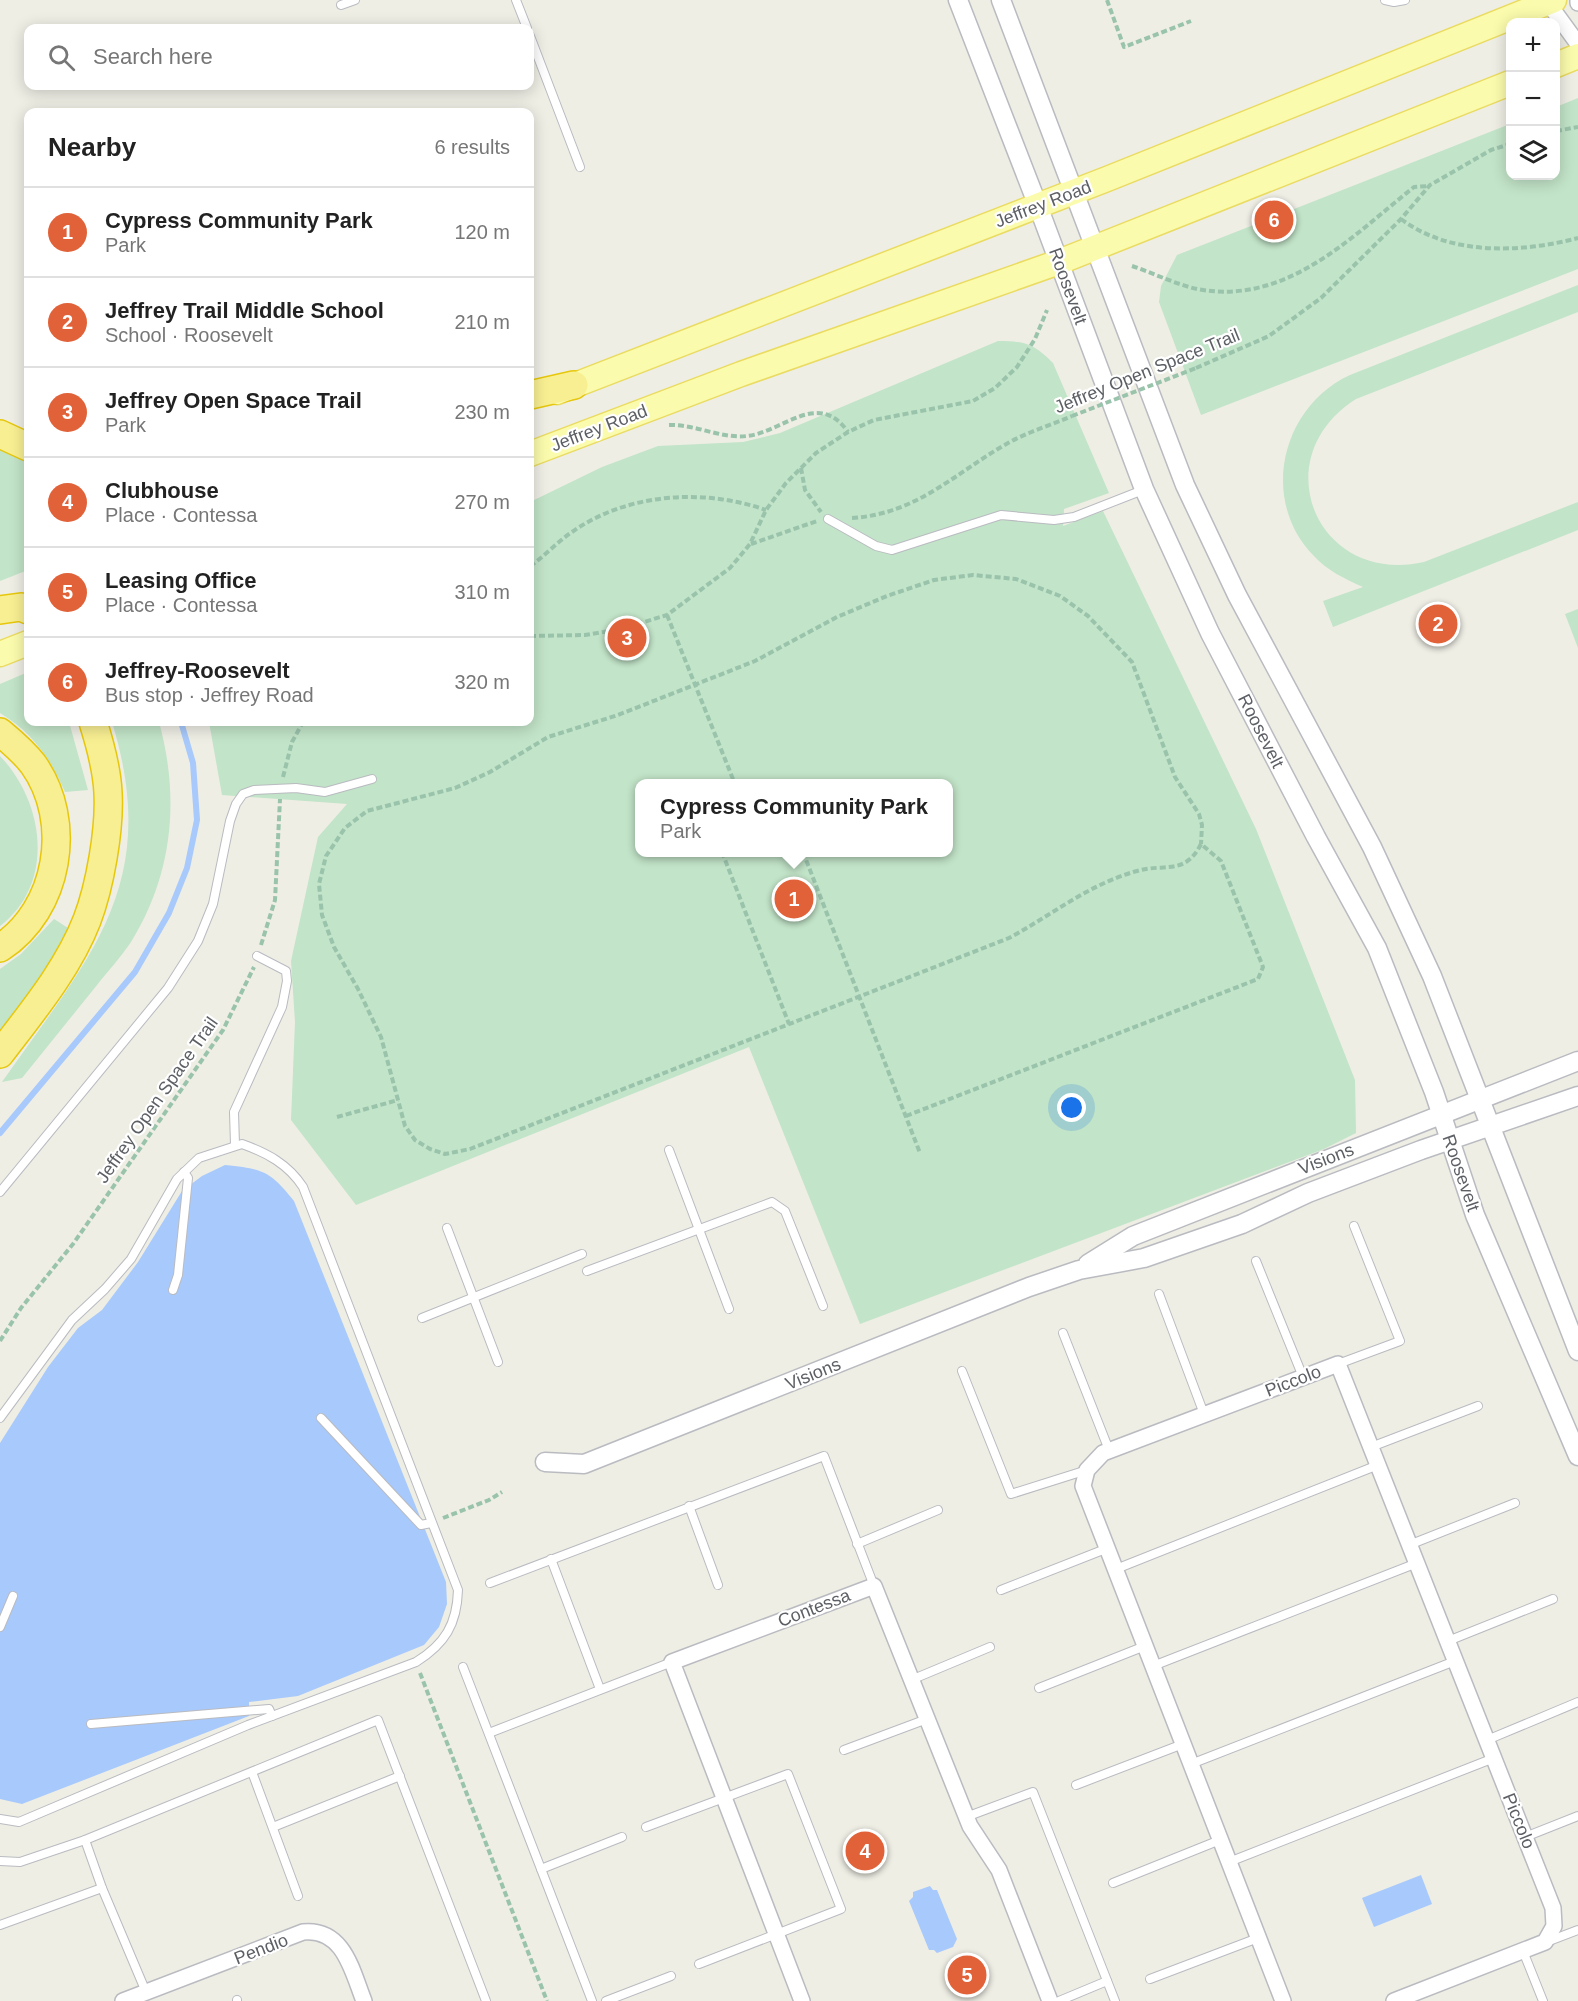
<!DOCTYPE html>
<meta charset="utf-8">
<style>
:root{--surface:#fff;--page:#f2f2f2;--text:#222;--muted:#767676;--line:#e0e0e0;--accent:#e16138}
body{margin:0;font-family:Arial,sans-serif;background:var(--page);color:var(--text)}
.controls{position:absolute;right:18px;top:18px;display:grid;overflow:hidden;border-radius:12px;box-shadow:0 3px 15px #0003}
.controls button{width:54px;height:54px;display:grid;place-items:center;padding:0;border:0;border-bottom:2px solid var(--line);background:var(--surface);color:var(--text);font:30px sans-serif}
.you{position:absolute;left:1072px;top:1108px;width:21px;height:21px;margin:-15px;border:4px solid #fff;border-radius:50%;background:#1a73e8;box-shadow:0 0 0 9px #1a73e833}
.badge{display:grid;place-items:center;width:39px;height:39px;border-radius:50%;background:var(--accent);color:#fff;font-size:20px;font-weight:700}
.pin{position:absolute;translate:-50% -50%;border:3px solid #fff;box-shadow:0 2px 6px #0006}
.popup{position:absolute;left:635px;top:779px;width:318px;height:78px;box-sizing:border-box;display:grid;place-content:center;border-radius:12px;background:var(--surface);filter:drop-shadow(0 2px 4px #0005);font-size:20px;white-space:nowrap;color:var(--muted)}
.popup b{font-size:22px;color:var(--text)}
.popup::after{content:'';position:absolute;left:50%;top:100%;margin-left:-12px;border:12px solid transparent;border-top-color:var(--surface)}
.list{margin:0;padding:0;list-style:none}
h2{display:flex;justify-content:space-between;align-items:center;height:78px;margin:0;padding:0 24px;font-size:26px}
h2 small{font-size:20px;font-weight:400;color:var(--muted)}
.list li{display:grid;grid-template-columns:39px 1fr auto;gap:18px;align-items:center;box-sizing:border-box;height:90px;padding:0 24px;border-top:2px solid var(--line)}
.list b{display:block;font-size:22px;white-space:nowrap}
.list p{margin:0;font-size:20px;white-space:nowrap;color:var(--muted)}
.list em{font-size:20px;font-style:normal;color:var(--muted)}
.icon{flex:none;width:33px;height:33px;fill:none;stroke:currentColor;stroke-width:2;stroke-linecap:round;stroke-linejoin:round}
.map{position:relative;flex:none;width:1578px;height:2001px;overflow:hidden}
.search{position:absolute;background:var(--surface);box-shadow:0 3px 15px #0003;left:24px;top:24px;width:510px;height:66px;display:flex;align-items:center;gap:15px;box-sizing:border-box;padding:0 21px;border-radius:12px;color:var(--muted);font-size:22px}
.panel{position:absolute;background:var(--surface);box-shadow:0 3px 15px #0003;left:24px;top:108px;width:510px;height:618px;border-radius:12px}
.map>svg:first-child{display:block}
</style>
<div class="map">
<svg width="1578" height="2001" viewBox="0 0 1578 2001">
<rect width="100%" height="100%" fill="#eeeee5"/>
<g fill="#c2e4c8" fill-rule="evenodd">
<path d="M1578,98V269L1201,415L1159,302L1161,286L1177,255L1510,124V176H1556V107Z"/>
<path d="M1578,285V312L1356,399C1263,458 1317,586 1424,562L1578,502V530L1333,627L1323,601L1363,587C1345,579 1326,570 1313,555C1259,499 1282,406 1350,375Z"/>
<path d="M998,341C1025,341 1034,344 1053,363L1109,493L1064,509L1063,526L1103,511L1256,829L1355,1080L1356,1133L1324,1149L860,1324L749,1047L356,1205L291,1120L295,1022L291,961L318,837L347,804L222,795L209,722H530V502L602,467L658,446L743,442L780,433ZM640,784H948V852H640Z"/>
<path d="M0,448L28,462V570L0,581Z"/>
<path d="M1578,609V648L1565,614Z"/>
<path d="M28,672V722H69L88,790L65,792C51,759 32,732 0,713V684Z"/>
<path d="M112,722H159C180,798 173,874 131,942C121,957 108,971 97,985C72,1016 47,1047 22,1078L2,1082C90,956 162,885 112,722Z"/>
<path d="M0,756C44,802 56,883 0,926Z"/>
<path d="M54,919L68,928L42,977L0,1032V969L21,954Z"/>
</g>
<g fill="#a8c9fb">
<path d="M225,1165C264,1169 270,1171 294,1201L446,1582L447,1604L439,1627L424,1645L298,1696L249,1702V1716L22,1804L0,1799V1443L48,1367L78,1328L102,1310L138,1262L182,1191L202,1176Z"/>
<path d="M1421,1875L1432,1904L1374,1927L1362,1898Z"/>
<path d="M930,1886L933,1890H937L957,1939L953,1947L937,1953L934,1950H929L909,1901L913,1897V1892Z"/>
</g>
<g fill="none" stroke-linecap="round" stroke-linejoin="round">
<path stroke="#a8c9fb" stroke-width="6" d="M0,1133L135,972L169,913L187,868L197,820L193,763L181,722"/>
<g stroke="#b9bbc0" stroke-width="10">
<g id="service">
<path d="M516,0L527,28"/>
<path d="M1385,0L1394,2L1405,0"/>
<path d="M341,5L355,0"/>
<path d="M530,36L580,167"/>
<path d="M828,519L876,546L892,550L1001,515L1054,520L1074,517L1143,490"/>
<path d="M235,1145L234,1112L282,1007L287,981L286,971L257,956"/>
<path d="M669,1150L729,1309"/>
<path d="M0,1192L168,988L198,941L213,904L230,821L236,804L243,794L254,790L296,788L325,792L372,779"/>
<path d="M447,1228L498,1362"/>
<path d="M1256,1261L1303,1377"/>
<path d="M587,1271L772,1202L785,1211L823,1306"/>
<path d="M173,1290L178,1275L188,1178L184,1172"/>
<path d="M1159,1294L1204,1414"/>
<path d="M422,1318L582,1254"/>
<path d="M1063,1333L1109,1450"/>
<path d="M1338,1364L1400,1341L1354,1226"/>
<path d="M962,1371L1011,1494L1087,1470"/>
<path d="M0,1418L72,1320L105,1289L131,1259L177,1179L199,1158L242,1144C267,1153 288,1164 303,1187L458,1590C457,1624 445,1644 416,1662L248,1725L19,1822L0,1819"/>
<path d="M321,1418L421,1525L431,1523"/>
<path d="M1371,1447L1478,1406"/>
<path d="M689,1506L718,1585"/>
<path d="M857,1544L938,1510"/>
<path d="M1409,1545L1515,1503"/>
<path d="M551,1559L600,1689"/>
<path d="M1116,1569L1378,1465"/>
<path d="M490,1583L824,1456L874,1586"/>
<path d="M1001,1590L1108,1548"/>
<path d="M0,1627L13,1596"/>
<path d="M1448,1641L1553,1599"/>
<path d="M1153,1666L1417,1563"/>
<path d="M463,1667L592,2001"/>
<path d="M911,1680L990,1647"/>
<path d="M1039,1688L1145,1646"/>
<path d="M91,1724L269,1709L272,1716"/>
<path d="M489,1733L672,1662"/>
<path d="M1487,1740L1578,1702"/>
<path d="M844,1750L927,1719"/>
<path d="M1191,1764L1455,1661"/>
<path d="M252,1772L298,1896"/>
<path d="M1076,1785L1183,1744"/>
<path d="M966,1817L1033,1792L1115,2001"/>
<path d="M273,1827L400,1776"/>
<path d="M646,1827L788,1774L841,1909L699,1964"/>
<path d="M1525,1837L1578,1816"/>
<path d="M85,1840L102,1888L146,1992"/>
<path d="M0,1861L20,1862L85,1840L378,1720L486,2001"/>
<path d="M1229,1862L1494,1758"/>
<path d="M541,1869L622,1837"/>
<path d="M1113,1883L1220,1840"/>
<path d="M0,1925L102,1888"/>
<path d="M1549,1941L1578,1930"/>
<path d="M1523,1951L1543,2001"/>
<path d="M1150,1979L1258,1938"/>
<path d="M237,2000V2001"/>
<path d="M606,2001L671,1976"/>
<path d="M1059,2001L1107,1981"/>
</g>
</g>
<g stroke="#b9bbc0" stroke-width="18">
<g id="minor">
<path d="M1546,0L1578,44"/>
<path d="M1578,0V3"/>
<path d="M123,2001L303,1932C344,1928 352,1971 364,2001"/>
<path d="M802,2001L672,1662L874,1586L970,1826L999,1870L1050,2001"/>
<path d="M1283,2001L1083,1486L1087,1470L1103,1453L1338,1364L1553,1908L1554,1926L1545,1942L1394,2001"/>
</g>
</g>
<g stroke="#b9bbc0" stroke-width="21">
<g id="tertiary">
<path d="M958,0L1038,206L1144,489L1210,633L1316,837L1377,948L1434,1092L1475,1215L1578,1456"/>
<path d="M1001,0L1185,485L1237,595L1372,847L1432,976L1578,1351"/>
<path d="M1088,1264L1133,1236L1578,1061"/>
<path d="M545,1462L584,1464L1029,1287L1079,1270L1144,1258L1242,1224L1308,1193L1421,1150L1578,1096"/>
</g>
</g>
<g stroke="#eadb61" stroke-width="27">
<g id="primary">
<path d="M1556,65L1578,56"/>
<path d="M557,392L1107,179L1554,0"/>
<path d="M530,454L741,374L1059,262L1510,83"/>
<path d="M0,654L28,643"/>
</g>
</g>
<g stroke="#e7c70b" stroke-width="30">
<g id="motorway">
<path d="M530,395L574,385"/>
<path d="M0,434L28,447"/>
<path d="M0,610L21,607L28,610"/>
<path d="M0,732C12,742 23,751 33,764C74,821 59,910 0,948"/>
<path d="M0,1054C32,1012 68,969 87,920C100,886 110,829 108,793C107,769 100,744 93,722"/>
</g>
</g>
<g stroke="#9ac3ac" stroke-width="4" stroke-dasharray="6 3" stroke-linecap="butt">
<path d="M1107,0L1124,47L1191,21"/>
<path d="M1556,131L1578,127"/>
<path d="M1401,219C1450,256 1521,253 1578,238"/>
<path d="M1132,266C1153,273 1175,284 1197,289C1286,306 1350,238 1414,187L1429,186"/>
<path d="M1196,368L1269,336L1321,298L1401,219L1430,185L1491,150L1510,144"/>
<path d="M669,425C695,424 721,439 747,436C783,432 818,389 848,432"/>
<path d="M801,468L805,490L821,512"/>
<path d="M852,518C917,514 955,473 1008,443C1028,432 1051,425 1072,416"/>
<path d="M751,544L817,521"/>
<path d="M530,566C545,556 557,542 572,532C627,493 703,488 766,510"/>
<path d="M667,615L735,784"/>
<path d="M530,636L585,635L621,629L667,615L730,568L750,544L766,510L786,483L816,453L848,432L874,420L973,401L995,388L1017,367L1035,339L1047,310"/>
<path d="M283,777L292,742L303,722"/>
<path d="M722,852L789,1024"/>
<path d="M803,852L920,1153"/>
<path d="M261,945L275,900L280,799"/>
<path d="M906,1116L1258,979L1263,967L1221,861L1201,844C1185,876 1164,863 1137,871C1089,884 1052,915 1009,938L470,1149L445,1154L430,1149L415,1140L405,1126L381,1037L358,989L334,947L322,915L319,884L326,856L345,828L367,811L455,788L490,772L548,737L618,715L755,661L837,617L887,596L934,580L973,575L1016,579L1060,596L1088,616L1132,662L1175,777L1199,814L1202,825L1201,844"/>
<path d="M337,1117L398,1100"/>
<path d="M0,1341L21,1308L73,1244L223,1030L254,967"/>
<path d="M443,1518L489,1500L502,1492"/>
<path d="M420,1673L547,2001"/>
</g>
<use href="#service" stroke="#fff" stroke-width="8"/>
<use href="#minor" stroke="#fff" stroke-width="15"/>
<use href="#tertiary" stroke="#fff" stroke-width="18"/>
<use href="#primary" stroke="#fbfbad" stroke-width="24"/>
<use href="#motorway" stroke="#f8ef92" stroke-width="27"/>
<path stroke="#9ac3ac" stroke-width="4" stroke-dasharray="6 3" stroke-linecap="butt" d="M1072,416L1196,368"/>
</g>
<g text-anchor="middle" dominant-baseline="central" stroke-width="4.5" stroke-linejoin="round" paint-order="stroke">
<g font-size="18" fill="#5c5f64" stroke="#fff">
<text transform="translate(1043 204) rotate(-21)">Jeffrey Road</text>
<text transform="translate(1068 286) rotate(70)">Roosevelt</text>
<text transform="translate(1147 371) rotate(-22)">Jeffrey Open Space Trail</text>
<text transform="translate(599 428) rotate(-21)">Jeffrey Road</text>
<text transform="translate(1261 731) rotate(63)">Roosevelt</text>
<text transform="translate(157 1100) rotate(-55)">Jeffrey Open Space Trail</text>
<text transform="translate(1326 1159) rotate(-21)">Visions</text>
<text transform="translate(1461 1173) rotate(71)">Roosevelt</text>
<text transform="translate(813 1374) rotate(-22)">Visions</text>
<text transform="translate(1293 1381) rotate(-21)">Piccolo</text>
<text transform="translate(814 1608) rotate(-21)">Contessa</text>
<text transform="translate(1519 1821) rotate(68)">Piccolo</text>
<text transform="translate(261 1949) rotate(-21)">Pendio</text>
</g>
</g>
</svg>
<div class="controls">
<button>+</button>
<button>−</button>
<button><svg class="icon" aria-label="layers" viewBox="0 0 24 24"><path d="M12 4l9 5-9 5-9-5zM3 14l9 5 9-5"/></svg></button>
</div>
<div class="you"></div>
<div class="pin badge" style="left:794px;top:899px">1</div>
<div class="popup"><b>Cypress Community Park</b>Park</div>
<div class="pin badge" style="left:1438px;top:624px">2</div>
<div class="pin badge" style="left:627px;top:638px">3</div>
<div class="pin badge" style="left:865px;top:1851px">4</div>
<div class="pin badge" style="left:967px;top:1975px">5</div>
<div class="pin badge" style="left:1274px;top:220px">6</div>
<div class="search"><svg class="icon" aria-label="search" viewBox="0 0 24 24"><circle cx="10" cy="10" r="6"/><path d="M15 15l6 6"/></svg>Search here</div>
<section class="panel">
<h2>Nearby<small>6 results</small></h2>
<ul class="list">
<li><span class="badge">1</span><div><b>Cypress Community Park</b><p>Park</p></div><em>120 m</em></li>
<li><span class="badge">2</span><div><b>Jeffrey Trail Middle School</b><p>School · Roosevelt</p></div><em>210 m</em></li>
<li><span class="badge">3</span><div><b>Jeffrey Open Space Trail</b><p>Park</p></div><em>230 m</em></li>
<li><span class="badge">4</span><div><b>Clubhouse</b><p>Place · Contessa</p></div><em>270 m</em></li>
<li><span class="badge">5</span><div><b>Leasing Office</b><p>Place · Contessa</p></div><em>310 m</em></li>
<li><span class="badge">6</span><div><b>Jeffrey-Roosevelt</b><p>Bus stop · Jeffrey Road</p></div><em>320 m</em></li>
</ul>
</section>
</div>
